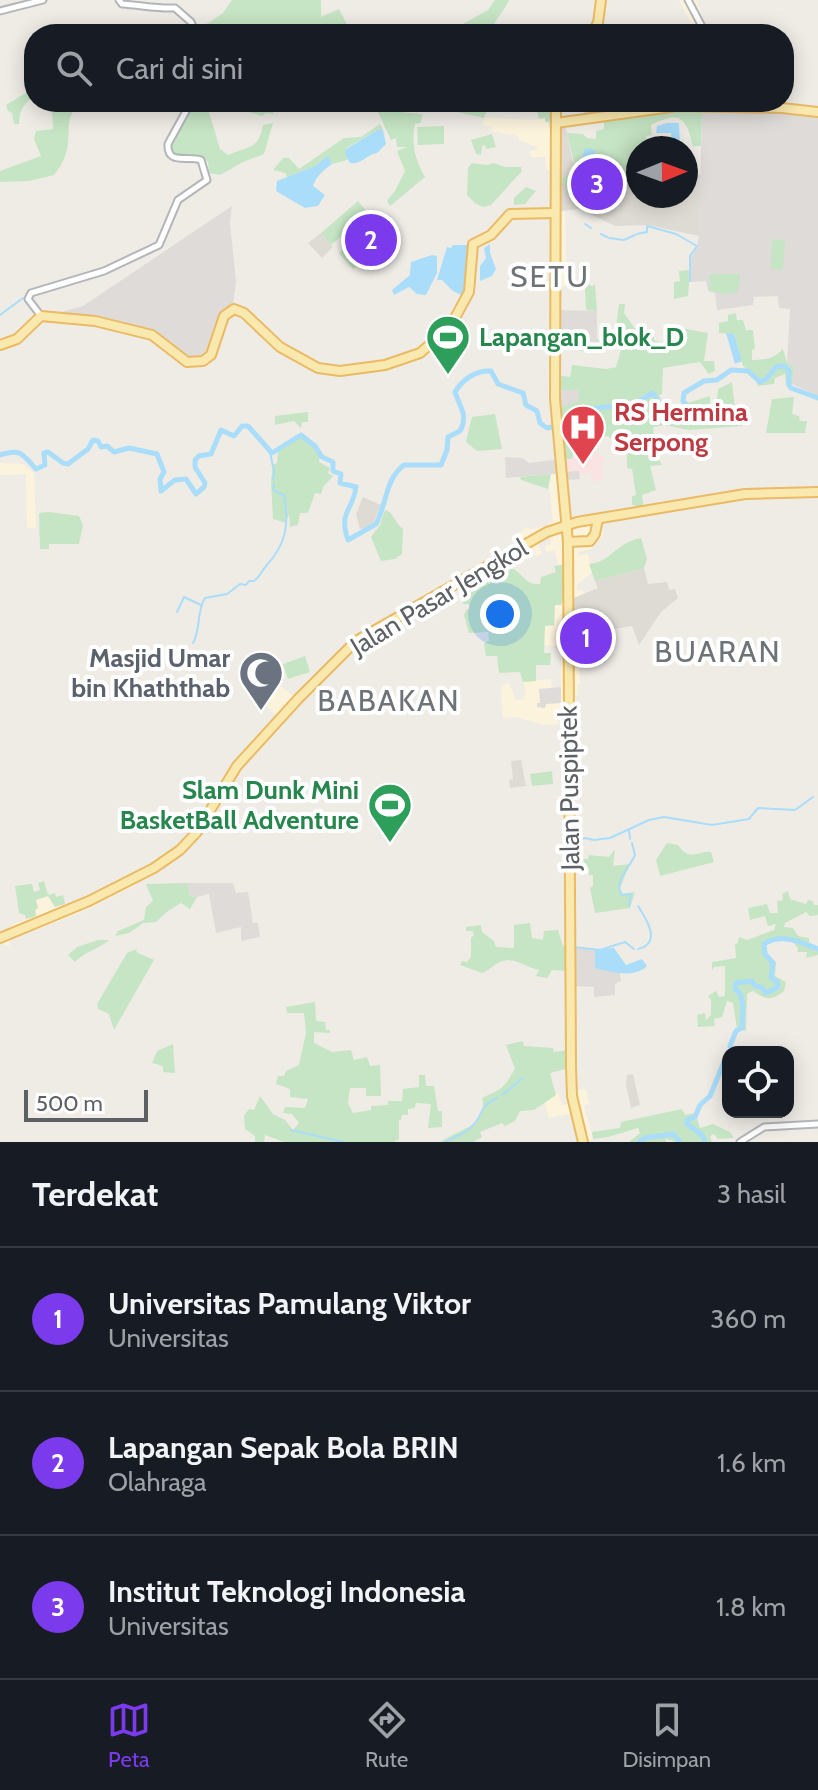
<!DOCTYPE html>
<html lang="id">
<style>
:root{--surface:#171b24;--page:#20242c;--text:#f1f3f6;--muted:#9ea1a6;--line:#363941;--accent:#7c3aed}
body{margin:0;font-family:Cabin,sans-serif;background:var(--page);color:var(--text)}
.controls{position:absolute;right:24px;bottom:24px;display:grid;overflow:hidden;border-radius:16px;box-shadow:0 4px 20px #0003}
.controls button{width:72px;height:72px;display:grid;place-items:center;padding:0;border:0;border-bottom:2px solid var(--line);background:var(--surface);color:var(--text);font:40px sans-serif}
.compass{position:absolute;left:626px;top:136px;width:72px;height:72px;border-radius:50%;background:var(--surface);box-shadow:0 4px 20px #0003;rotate:89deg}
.scale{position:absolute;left:24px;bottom:20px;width:124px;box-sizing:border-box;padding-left:8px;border:4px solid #5d6165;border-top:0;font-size:22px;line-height:28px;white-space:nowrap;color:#5d6165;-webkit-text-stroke:6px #fff;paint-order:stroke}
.you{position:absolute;left:500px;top:614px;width:28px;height:28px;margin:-20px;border:6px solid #fff;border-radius:50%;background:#1a73e8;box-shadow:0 0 0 12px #1a73e833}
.badge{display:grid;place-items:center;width:52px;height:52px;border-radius:50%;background:var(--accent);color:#fff;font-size:26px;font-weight:700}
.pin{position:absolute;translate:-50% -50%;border:4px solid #fff;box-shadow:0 2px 8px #0006}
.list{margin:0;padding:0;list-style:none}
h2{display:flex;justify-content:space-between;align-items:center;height:104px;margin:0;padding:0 32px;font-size:34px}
h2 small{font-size:26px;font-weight:400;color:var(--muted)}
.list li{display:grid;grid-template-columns:52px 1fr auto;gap:24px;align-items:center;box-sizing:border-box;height:144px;padding:0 32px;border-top:2px solid var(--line)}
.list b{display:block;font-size:30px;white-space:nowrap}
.list p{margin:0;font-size:26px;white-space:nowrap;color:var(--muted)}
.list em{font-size:26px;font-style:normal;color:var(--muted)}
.icon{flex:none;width:44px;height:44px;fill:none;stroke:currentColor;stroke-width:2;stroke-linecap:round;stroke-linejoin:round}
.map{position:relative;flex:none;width:818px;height:1142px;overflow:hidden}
.search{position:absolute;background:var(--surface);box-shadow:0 4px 20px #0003;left:24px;right:24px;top:24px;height:88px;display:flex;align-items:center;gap:20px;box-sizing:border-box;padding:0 28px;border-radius:32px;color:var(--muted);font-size:30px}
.sheet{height:536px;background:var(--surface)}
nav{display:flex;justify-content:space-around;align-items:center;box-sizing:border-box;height:112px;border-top:2px solid var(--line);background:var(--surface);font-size:22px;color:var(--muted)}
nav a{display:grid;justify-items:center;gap:4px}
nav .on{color:var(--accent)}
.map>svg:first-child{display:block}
</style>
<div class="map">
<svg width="818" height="1142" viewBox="0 0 818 1142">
<rect width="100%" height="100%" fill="#efece6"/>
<g fill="#fcf3dd">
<path d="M679,0H696L705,24L702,25L706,33L711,32V34H700L696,29L694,30Z"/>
<path d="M484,118L532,120L545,118L554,139V154L549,156L553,173L547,170L545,157H531L530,151L537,150V147L519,140V136L491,131L492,127L482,125Z"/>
<path d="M565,211L567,286H561L560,310H555V212Z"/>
<path d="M0,463L23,464L34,473L36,528H27L26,474L0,475Z"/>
<path d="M563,472L567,505H570L572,516L581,515V520L602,518L603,537L592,543V549L578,552V555L588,554L592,572L577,585V590H583L584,592L570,645H580L585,650V658L579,659L580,684H577L578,695L568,697V713L556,719L559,724L544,725L516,717L503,718L501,689L504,684L509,683L516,700H523L526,692L523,682L551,679L552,688L539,690L545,707V704L561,702V646L544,645L545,626L554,625L555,605L566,564L558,565L555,550L546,552L545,547L551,544L548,533L536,539L542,554L536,556L530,543L516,551L513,538L527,527L531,529L546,526L553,522L549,483L551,474Z"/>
<path d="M281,686L296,699L279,718L266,706L269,702L264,697L278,691Z"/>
<path d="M122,884H138L82,912L25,934L19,936L18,933L8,938L10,945L5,946L2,938L8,934L6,930L13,924L36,916V900L48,896L55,907L78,900L80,905Z"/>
<path d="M586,1089L589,1104L584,1106L593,1139L584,1141L574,1113L549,1118L545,1104L547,1099L558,1093L562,1105L575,1103L574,1091Z"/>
</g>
<g fill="#dedbd8">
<path d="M779,109L818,114V396L792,384L794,367L787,363L790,309L779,308L778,296L754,297L753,305L717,310L715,293L708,291L706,281L689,282L691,258L697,247L699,236L702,111Z"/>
<path d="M232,206L230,223L236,282L233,305L227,307L211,351L203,358H187L165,338L156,334L48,316L83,306Z"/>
<path d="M555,310L597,311V339L601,340V348L594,347L590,353L578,350L577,339L556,333Z"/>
<path d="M556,390H578L579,401L557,408Z"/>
<path d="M505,457L522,458L529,463L562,459L579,471L580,479L564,480L563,473L506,478Z"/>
<path d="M561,687V703L546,704L545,708L537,707V703H540L539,689Z"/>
<path d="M187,883H233L236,893L248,892L253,923H258L260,937L241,941V927L216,933L209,894L197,897L190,896Z"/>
<path d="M572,948L595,950V968L620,973L621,981L615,984V995L594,997V987L573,986Z"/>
</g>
<g fill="#dedbd4">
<path d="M582,102H640L641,109L585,116Z"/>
<path d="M565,123L573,162L577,163L578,167L625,171L632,163H638V196H686V173L701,174L699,236L647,225L615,226L579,209L555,212L559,134Z"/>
<path d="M321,233L333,247L322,258L308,243Z"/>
<path d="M363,497L381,505L372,526L360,529L356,514Z"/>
<path d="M644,568L648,584L667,582L669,590L675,589L678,598L661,612L639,645L632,626L603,631L606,663H597L596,659L585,658V651L582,650L580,645H569V600L598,588L595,581Z"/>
<path d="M521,760L526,786L510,788L509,780L513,779L511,761Z"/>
<path d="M633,1074L640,1105L631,1108L626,1085L627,1075Z"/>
</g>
<path fill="#fae3e3" d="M580,451L583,460L592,459V452H598L605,460L603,463L602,480L592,482L590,472L580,476L579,471L563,472L562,459Z"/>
<g fill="#c6e5c4">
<path d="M232,0H321V17L339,9L352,34H201L202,27L223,13Z"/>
<path d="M495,0H509C504,13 493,20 490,34H445L488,10Z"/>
<path d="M34,88V96C24,104 19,110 19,124H14L12,113L8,111L6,105Z"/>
<path d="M63,102H83C65,114 70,126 68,144C67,155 61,166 54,175L29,181L0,182V171L41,156L34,139L36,131L53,129L52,110Z"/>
<path d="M193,102H206L220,149L228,155C249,146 258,150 263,125L273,123L264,154L243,162L220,175L209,173L208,162L202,157L178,158L170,152C170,133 189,120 193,102Z"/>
<path d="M241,102H271L274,114L266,113L262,116L249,112Z"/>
<path d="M412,102H451L467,105L474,102H490L484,118Z"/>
<path d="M535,102H555L556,121L545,122V118L539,119Z"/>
<path d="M678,109L702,111L701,146H693C686,116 679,111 651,125L652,135L646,136L647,148H638V154L633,155L632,163L625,171L577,167V163L574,162L567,133L583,134L587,138L596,139V131L604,129V117Z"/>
<path d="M377,110L422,114L421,123L415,124C411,145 415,159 425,177L390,206L387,201L395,191L405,171L397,151L407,147H397L396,138L391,140Z"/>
<path d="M380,124L383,130L379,129L346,148L347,160L332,164L328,157L315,166L287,177L285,173L273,170L283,158H289L299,169L344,138L361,137Z"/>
<path d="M444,126V144L418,145L417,127Z"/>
<path d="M492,134L496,147L486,149L485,145L482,146L481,155L476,154L471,140Z"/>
<path d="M472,163L487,165L494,163L505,167H521L522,171L491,205L484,207L476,204L467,195L468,168Z"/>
<path d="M559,177H576V187L584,188L583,194L567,195V185H559Z"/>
<path d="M526,187L536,191L525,204L514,205V198Z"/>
<path d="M358,201L373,219L352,237L347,232L331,245L321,233Z"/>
<path d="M377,221L391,237L353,269L339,253Z"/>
<path d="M772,239L785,240L783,270L771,269Z"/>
<path d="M690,270L688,296L674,299V282L680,281L679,271Z"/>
<path d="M709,274H740L739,290C731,297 719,293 710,291Z"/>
<path d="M580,279H584L591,286L595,285L597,311L586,310L585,288L582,287Z"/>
<path d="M619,304H625L624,313L640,336L652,335L655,341L664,342L670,326L708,333L704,361H714L715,371L709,374L700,362L663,368L662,394L659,395L662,402L682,410L684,404L710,396V405L716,407L718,389L732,382L735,409L744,411L742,426L689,430L664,425L653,427L656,455L662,465L650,466L656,490L642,495L644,511L636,512L635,505H632V496L636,495L632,469L627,468V455L608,436L592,438L578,431L573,433L576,441L572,459H562L557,408L579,401L578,390H556V375L570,377L572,365L606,369L616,367L622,347L614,342Z"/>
<path d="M736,313L737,320H743L746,330H753L755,349L752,350V360C766,360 775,358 783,349L787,363L794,367L792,384L786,386L785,374L775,378L774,384L758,386L754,375L743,366L734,334L719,333V323L728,321V315Z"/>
<path d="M794,397L792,414L799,416L800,421H807L805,433H766L772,399Z"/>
<path d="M308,412V422H302L301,428L294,421L275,425V416Z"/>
<path d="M495,414L502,449L477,451L466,442L472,417Z"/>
<path d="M295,435L311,443L320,457L319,462L330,468L328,473L333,476L323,487L321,494L315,493L308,513H300L298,525L290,527L289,514L286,523L273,519L271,482L273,465L277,463L278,450L293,440Z"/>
<path d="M551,474L548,489L521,480L520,477Z"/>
<path d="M385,510C394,512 395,524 403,529L402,554L395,559L381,561L371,537L380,525Z"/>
<path d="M49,512L79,516L83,525L79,544H49V549H40L39,513Z"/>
<path d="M641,538L647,559L644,568L595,581L589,564C610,563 615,543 641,538Z"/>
<path d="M502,559L507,569H514C524,576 527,586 540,584L541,577L556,572L554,566L566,564V600L562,602L561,605H555L554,625L545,626L544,653H551L550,665H536V681L523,682L520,672L499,673L497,656H486L484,643L489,641L488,632L469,633L464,615L466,610L470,609L469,604H463L462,593L470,592L474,584L486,580L487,577L499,570L496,562Z"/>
<path d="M305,656L310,672L288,679L283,664Z"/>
<path d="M552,771L553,784L532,786L530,774Z"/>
<path d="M667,843L678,845C691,863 698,850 711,852L714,862L660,876L656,860Z"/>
<path d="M615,849L613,866L630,864L619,890L622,894L635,892L630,908L595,913L590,888L593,886V875H589V868L572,870V858L588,859L589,855L609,857Z"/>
<path d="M44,881L48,895L55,893L56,897L63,895L65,904L55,907L48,896L36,900L38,908L35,910L36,916L26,919L25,915L19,913L15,886L32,884L34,892L40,890L38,883Z"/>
<path d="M187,883L190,896L197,897L190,909L181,903L168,911L156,922L143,923L129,933L115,936L118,931L144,920L146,907L153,901L146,884Z"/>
<path d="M788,891L790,899L806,904L808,900L813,901L814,905H818V915L810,916L806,912L785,923L784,927L793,928L798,936L809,938V947L818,949V955L806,958L807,952H797L798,948L789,938L769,942L764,949L765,953L776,962L775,976L786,982L784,991C771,1001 766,1000 753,991L747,994L746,1031L737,1029L733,1003L727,1001L722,1017L714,1019L715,1026L698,1027L697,1015L705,1013L706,1020L711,1015V1000L708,996L716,991L719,997L725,996V966L714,967L712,970V962L736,958L735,944L738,943L739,937L747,940L774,930L776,924L768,926L765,916L750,920L748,908L767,904L770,913H778L777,901L783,900L782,894Z"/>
<path d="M530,923L532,938L543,940L544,931L558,930L563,946L569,947V971L552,970L547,978L536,976L539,970C526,968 515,956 500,962C493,965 490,970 482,973L460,965L462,961L467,962L471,957V937L474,936L473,931H466V927L481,925L482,932L494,941L496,947L514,948V925Z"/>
<path d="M98,940H109C98,950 85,951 75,962L68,955L77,947Z"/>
<path d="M137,949L136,952L154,960L114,1030L109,1014L98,1009L97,1004L127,953Z"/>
<path d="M315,1002L316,1021L325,1022L326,1030H330V1033L314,1032V1043L332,1052L351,1050L354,1060L367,1057L370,1066L380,1065L381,1096H366V1088H350L348,1103L353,1113L371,1110V1106L388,1105V1101H402L403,1089L419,1087V1075H425L426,1086H434L438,1111H442V1127L428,1128L431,1104L416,1103L415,1108L408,1109V1115H402L401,1120H399V1139L394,1142H284L265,1135L264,1142H255V1136L245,1129L244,1116L249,1109L254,1110L260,1096L273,1114L285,1120L293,1130L299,1123L292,1114L283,1113L285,1107L305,1108L308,1099L290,1097V1089L276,1084L278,1076H284L286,1071L299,1065L306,1033L304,1013H287L286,1007Z"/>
<path d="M523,1041L524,1046L553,1048L554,1052L569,1050V1068L550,1073L556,1095L534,1110L520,1111L515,1121L505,1126L502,1123L480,1132L482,1137L473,1142H441C458,1129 489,1127 482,1098C503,1088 503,1089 515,1069L506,1045Z"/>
<path d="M173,1044L175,1073L163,1072V1066L152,1063L157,1051Z"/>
<path d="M682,1109L685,1115L695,1113L700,1128L713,1124L730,1132L734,1138L718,1139L714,1134L710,1136L712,1142H676L666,1139V1142H629L640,1133L638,1128L608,1137L593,1139L592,1132L620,1128L621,1122Z"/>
</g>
<g fill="#aaddfa">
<path d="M667,123H679L680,144L671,145V133H656L657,126Z"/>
<path d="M379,129L383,130L386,144L377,153C367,154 362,165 350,163L345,155L346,149Z"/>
<path d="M585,148L595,150L594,157L605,158L603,166L581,163Z"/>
<path d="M328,156L332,164C324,170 316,176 313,186L325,195L318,206L305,208L276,191L277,181L315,166Z"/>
<path d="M490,244V253L496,269L492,276L480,281V266L486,258L484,248Z"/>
<path d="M453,245H469L465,297L453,291L442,280H437L447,247L451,248Z"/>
<path d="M432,255L437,256V273L426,295L417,294L409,287L394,295L392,290L410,275L411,262Z"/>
<path d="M726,333L734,334L742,361L735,364Z"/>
<path d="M614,948L626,965L642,959L647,966C634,979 612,972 595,968V950Z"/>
</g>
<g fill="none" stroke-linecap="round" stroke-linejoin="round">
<g stroke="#aaddfa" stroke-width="2">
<path d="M585,224L591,228"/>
<path d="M601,234L607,237"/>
<path d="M637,234L647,232V226L676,234L697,246L690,256V281"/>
<path d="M609,238L624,240L635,235"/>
<path d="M0,315L23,298"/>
<path d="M270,452L274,471L273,480"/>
<path d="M177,612L184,597L201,605"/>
<path d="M193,643C201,629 196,613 205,598L227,594L240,584L246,585L249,581H254C260,577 261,572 266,566C287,543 289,525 284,495L273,490L274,484"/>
<path d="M629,831L630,839"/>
<path d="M576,842L585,838L594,840L610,838L649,820L664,817L712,825L749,819L758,808L795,810L813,797"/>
<path d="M629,906L631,894L622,895C613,881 629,869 635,855L632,843"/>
<path d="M573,947L600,950L625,942L634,949"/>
<path d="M638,949C662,943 647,920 638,906"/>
<path d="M502,1095L523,1078"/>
<path d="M291,1130L343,1142"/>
<path d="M445,1142C455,1137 467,1133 475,1123C485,1110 478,1108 497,1098"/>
</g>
<g stroke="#aaddfa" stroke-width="5">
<path d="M0,455C21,448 22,454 36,469L45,465L44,453L48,452L63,463L68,464L88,449L93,440L98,441L101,447L107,446L114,452L129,448L157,454L164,472L160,479L161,491L175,480L186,479L196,494L204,487L205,483L195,467V460L199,456L211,454L221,430L234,436L242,426H248L272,453L301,435L315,446L322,457L333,462V471L341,474L340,483L356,487C353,511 338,511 348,540L376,524C387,504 385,479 404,465H441L447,450L448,437L460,431C469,415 459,406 455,392C463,379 476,370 491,371L498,384L523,393L526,405L537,411L540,423L547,428L564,425L597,408L634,404L653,393C658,405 672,412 686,412L690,409L683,401L684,393L704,381L717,380L731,370L748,371L760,382L766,379L776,367L785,366L789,371V385L791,388L818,398"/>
<path d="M730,1046L736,1031L742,1028L743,1005L740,993L735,989L736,983L752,981L755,986L761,987L766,993L777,988L778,983L771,977L773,963L765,954L764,944C781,933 801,942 818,949"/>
<path d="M639,1142L645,1138L673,1134L680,1142"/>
<path d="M705,1142L702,1135L687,1124V1120L695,1117L700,1105L710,1096L728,1052"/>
</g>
<g stroke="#b3b6b9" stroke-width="9">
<g id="minor">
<path d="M119,0L122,4C140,5 157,9 175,8L191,22L196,34"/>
<path d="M688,0L706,34"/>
<path d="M0,11L43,0"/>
<path d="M41,316L28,299L31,293L104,271L159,245L178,200L207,180L201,160C188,155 167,166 168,144L191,102"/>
<path d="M740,1142L764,1127L818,1124"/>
</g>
</g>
<g stroke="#eaba64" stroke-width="12">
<g id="major">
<path d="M591,34L598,23L601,0"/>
<path d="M556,102L555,399L568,542L571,1067L572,1096L583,1142"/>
<path d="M556,123L678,106L782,108L818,112"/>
<path d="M0,345L17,339L41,316L95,321L152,335L187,362L203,361L211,355L224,316L234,309L244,313L280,347L318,368L340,371L385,365L420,353L450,327L469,292L473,244L491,235L510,214L554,213"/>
<path d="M568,542L590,541L595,534L598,519"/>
<path d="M0,938L89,901L154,868L180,850L197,832L237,766L298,699L356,641L547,532L577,522L745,494L818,492"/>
</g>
</g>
<use href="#minor" stroke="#fff" stroke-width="5"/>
<use href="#major" stroke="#fae9af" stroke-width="8"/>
</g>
<defs>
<g id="stadium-pin" transform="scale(2.3)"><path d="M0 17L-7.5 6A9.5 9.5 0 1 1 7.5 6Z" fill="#2e9e5b" stroke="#fff"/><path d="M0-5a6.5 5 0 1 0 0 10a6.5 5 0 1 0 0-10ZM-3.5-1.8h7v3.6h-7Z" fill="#fff"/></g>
<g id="hospital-pin" transform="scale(2.3)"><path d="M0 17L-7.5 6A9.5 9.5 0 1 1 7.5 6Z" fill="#e0444e" stroke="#fff"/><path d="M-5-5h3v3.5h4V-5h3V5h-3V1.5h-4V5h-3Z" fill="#fff"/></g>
<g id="mosque-pin" transform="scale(2.3)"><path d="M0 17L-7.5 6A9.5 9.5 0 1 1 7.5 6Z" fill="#6b7280" stroke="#fff"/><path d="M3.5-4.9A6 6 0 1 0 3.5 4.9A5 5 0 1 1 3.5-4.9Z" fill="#fff"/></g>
</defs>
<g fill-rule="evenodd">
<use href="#stadium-pin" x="448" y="337"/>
<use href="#hospital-pin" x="583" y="427"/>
<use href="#mosque-pin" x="261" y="673"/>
<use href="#stadium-pin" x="390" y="805"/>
</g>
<g text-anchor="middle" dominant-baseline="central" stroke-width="8" stroke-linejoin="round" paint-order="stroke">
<g font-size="26" font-weight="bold" fill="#27864d" stroke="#fff" text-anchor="start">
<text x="479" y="337">Lapangan_blok_D</text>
<text x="359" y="790" text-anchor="end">Slam Dunk Mini<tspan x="359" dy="30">BasketBall Adventure</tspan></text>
</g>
<g font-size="26" font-weight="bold" fill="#be3a42" stroke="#fff" text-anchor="start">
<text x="614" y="412">RS Hermina<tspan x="614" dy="30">Serpong</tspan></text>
</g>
<g font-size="26" fill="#5d6165" stroke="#fff">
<text transform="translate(439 597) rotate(-31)">Jalan Pasar Jengkol</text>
<text transform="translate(569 788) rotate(-91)">Jalan Puspiptek</text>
</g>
<g font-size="26" font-weight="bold" fill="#5b616d" stroke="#fff" text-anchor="end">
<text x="230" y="658">Masjid Umar<tspan x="230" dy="30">bin Khaththab</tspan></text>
</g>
<g font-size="30" letter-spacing="2" fill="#6e7377" stroke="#fff">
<text x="550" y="276">SETU</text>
<text x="718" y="651">BUARAN</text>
<text x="389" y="700">BABAKAN</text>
</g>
</g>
</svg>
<div class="controls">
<button><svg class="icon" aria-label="locate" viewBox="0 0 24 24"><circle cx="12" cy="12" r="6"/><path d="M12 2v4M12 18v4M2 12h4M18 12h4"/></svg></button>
</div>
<svg class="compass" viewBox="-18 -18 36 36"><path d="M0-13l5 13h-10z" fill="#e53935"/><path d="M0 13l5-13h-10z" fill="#9ea1a6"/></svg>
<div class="scale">500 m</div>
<div class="you"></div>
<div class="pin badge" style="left:586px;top:638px">1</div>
<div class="pin badge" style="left:371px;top:240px">2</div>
<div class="pin badge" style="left:597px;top:184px">3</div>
<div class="search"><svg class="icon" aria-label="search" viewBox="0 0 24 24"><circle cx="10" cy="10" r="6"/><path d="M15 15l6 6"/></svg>Cari di sini</div>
</div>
<section class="sheet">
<h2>Terdekat<small>3 hasil</small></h2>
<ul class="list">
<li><span class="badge">1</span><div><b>Universitas Pamulang Viktor</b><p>Universitas</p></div><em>360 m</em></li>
<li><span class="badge">2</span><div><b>Lapangan Sepak Bola BRIN</b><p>Olahraga</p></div><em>1.6 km</em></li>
<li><span class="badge">3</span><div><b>Institut Teknologi Indonesia</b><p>Universitas</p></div><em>1.8 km</em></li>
</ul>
</section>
<nav>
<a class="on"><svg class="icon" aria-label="map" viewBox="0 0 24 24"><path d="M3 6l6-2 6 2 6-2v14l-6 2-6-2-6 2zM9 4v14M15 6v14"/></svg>Peta</a>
<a><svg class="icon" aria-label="directions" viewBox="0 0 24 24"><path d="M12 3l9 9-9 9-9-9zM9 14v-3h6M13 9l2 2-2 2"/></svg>Rute</a>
<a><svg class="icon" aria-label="saved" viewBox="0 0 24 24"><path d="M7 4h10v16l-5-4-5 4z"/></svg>Disimpan</a>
</nav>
